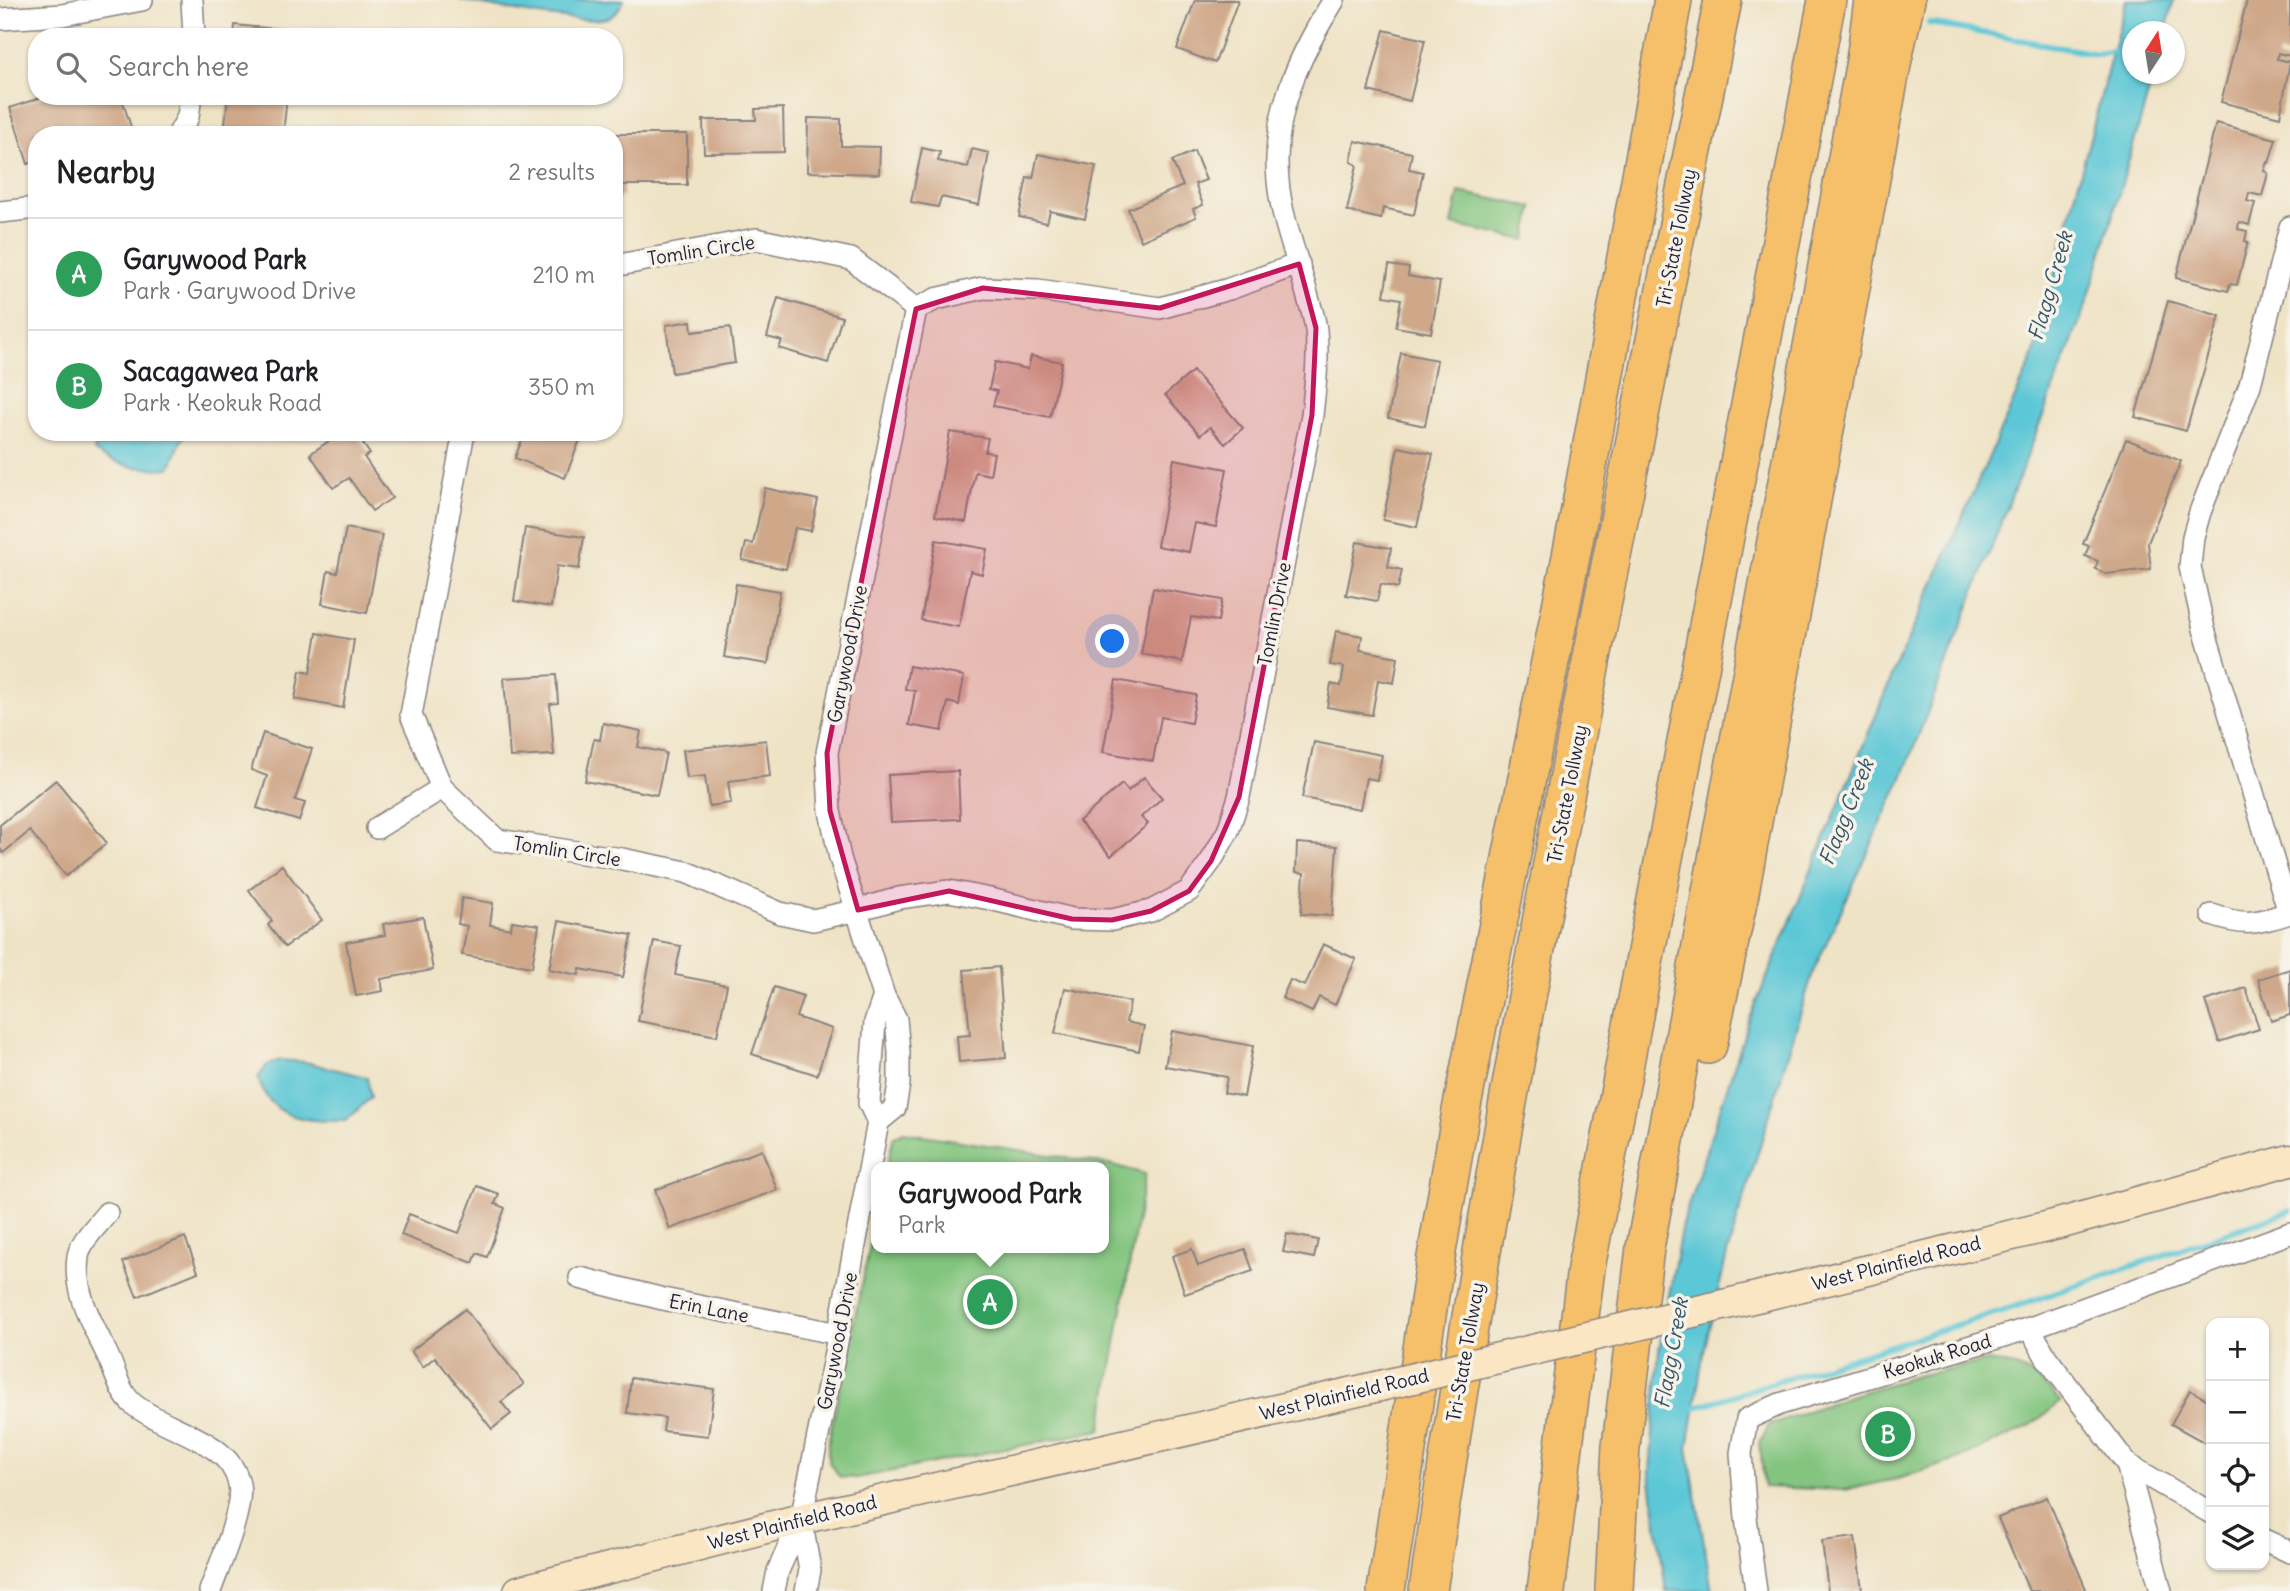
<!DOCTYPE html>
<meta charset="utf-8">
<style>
:root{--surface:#fff;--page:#f6f6f6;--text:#202124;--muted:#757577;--line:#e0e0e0;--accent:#d93025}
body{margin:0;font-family:Delius,sans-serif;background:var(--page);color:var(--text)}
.controls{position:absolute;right:21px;bottom:21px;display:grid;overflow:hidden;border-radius:14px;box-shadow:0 2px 5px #0004}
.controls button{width:63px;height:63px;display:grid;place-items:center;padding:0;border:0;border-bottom:2px solid var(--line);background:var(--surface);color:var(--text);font:35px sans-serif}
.compass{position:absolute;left:2122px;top:21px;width:63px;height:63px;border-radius:50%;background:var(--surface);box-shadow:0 2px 5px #0004;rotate:12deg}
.you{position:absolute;left:1113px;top:642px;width:24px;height:24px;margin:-18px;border:5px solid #fff;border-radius:50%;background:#1a73e8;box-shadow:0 0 0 10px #1a73e833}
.badge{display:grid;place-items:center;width:46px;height:46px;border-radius:50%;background:var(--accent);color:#fff;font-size:23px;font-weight:700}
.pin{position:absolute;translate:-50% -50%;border:4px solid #fff;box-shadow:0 2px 7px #0006}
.popup{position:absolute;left:871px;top:1162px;width:238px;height:91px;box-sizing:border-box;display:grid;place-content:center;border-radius:14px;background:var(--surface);filter:drop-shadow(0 2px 5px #0005);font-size:23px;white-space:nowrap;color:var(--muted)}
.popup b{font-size:26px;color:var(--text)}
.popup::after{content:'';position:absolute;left:50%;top:100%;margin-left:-14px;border:14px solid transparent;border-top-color:var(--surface)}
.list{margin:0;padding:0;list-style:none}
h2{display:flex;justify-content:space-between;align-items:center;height:91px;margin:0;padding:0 28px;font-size:30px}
h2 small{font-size:23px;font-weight:400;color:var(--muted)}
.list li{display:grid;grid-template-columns:46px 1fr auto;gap:21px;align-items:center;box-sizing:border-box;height:112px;padding:0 28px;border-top:2px solid var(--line)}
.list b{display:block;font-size:26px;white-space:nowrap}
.list p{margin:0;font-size:23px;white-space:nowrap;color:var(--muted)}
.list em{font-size:23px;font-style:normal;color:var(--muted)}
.icon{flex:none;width:38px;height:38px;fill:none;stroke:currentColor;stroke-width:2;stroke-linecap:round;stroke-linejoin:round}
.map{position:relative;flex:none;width:2290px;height:1591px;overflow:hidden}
.search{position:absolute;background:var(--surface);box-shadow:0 2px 5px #0004;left:28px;top:28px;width:595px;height:77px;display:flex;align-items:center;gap:18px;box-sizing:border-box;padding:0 24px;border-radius:28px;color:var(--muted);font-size:26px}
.panel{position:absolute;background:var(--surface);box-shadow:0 2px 5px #0004;left:28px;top:126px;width:595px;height:315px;border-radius:28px}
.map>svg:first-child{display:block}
</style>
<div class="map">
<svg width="2290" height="1591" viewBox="0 0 2290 1591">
<rect width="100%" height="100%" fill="#f7f3e8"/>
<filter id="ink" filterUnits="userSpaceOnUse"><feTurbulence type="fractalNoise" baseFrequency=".0143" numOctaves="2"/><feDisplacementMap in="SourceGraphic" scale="14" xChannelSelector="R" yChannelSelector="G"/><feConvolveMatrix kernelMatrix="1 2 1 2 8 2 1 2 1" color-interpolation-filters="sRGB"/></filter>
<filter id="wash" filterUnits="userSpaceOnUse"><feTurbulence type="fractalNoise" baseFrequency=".00686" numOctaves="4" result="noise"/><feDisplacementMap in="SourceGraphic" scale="28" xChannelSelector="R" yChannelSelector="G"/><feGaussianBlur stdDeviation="1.57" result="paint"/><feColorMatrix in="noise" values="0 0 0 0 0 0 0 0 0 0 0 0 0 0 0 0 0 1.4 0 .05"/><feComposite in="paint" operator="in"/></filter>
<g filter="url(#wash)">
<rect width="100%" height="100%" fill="#efe3c6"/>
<g fill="#83c57f" stroke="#52745d" stroke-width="2">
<path d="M1459,192L1533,207L1526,240L1452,225Z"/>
<path d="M903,1132L1113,1165L1145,1174L1101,1430L857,1478L840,1477L828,1461V1444L876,1217V1248H1104V1167H887L893,1138Z"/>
<path d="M1987,1361C2025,1365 2035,1375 2061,1402L2031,1425L1959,1459L1901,1478L1845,1490L1764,1487L1760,1443L1769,1425L1846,1397L1916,1376Z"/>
</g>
<g fill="#5cc7d6" stroke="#3f7488" stroke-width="2">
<path d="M460,0H624C621,6 616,14 610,17C587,27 488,6 460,0Z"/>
<path d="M2126,0H2174L2166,31L2132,32V74H2154L2088,300L1901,780L1813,972L1727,1254L1703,1355L1688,1448L1712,1591H1666L1650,1473L1659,1350L1682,1224L1750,1018L1893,674L2033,357Z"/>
<path d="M92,432H185L170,468C140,470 122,467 95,452Z"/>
<path d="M280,1060L305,1062L367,1077L371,1097L346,1121C308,1122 270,1120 258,1078L267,1065Z"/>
</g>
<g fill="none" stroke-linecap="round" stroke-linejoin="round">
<g stroke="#5cc7d6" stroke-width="6">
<path d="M1929,23L2096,54L2118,51L2127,53L2132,61"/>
<path d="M1687,1410L2017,1306L2290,1211"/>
</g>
</g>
<g id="blocks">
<g fill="#cfa789">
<path d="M1195,0H1238L1215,63L1177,49Z"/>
<path d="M2247,0H2290V56L2278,53L2277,59L2290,62L2280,117L2221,102Z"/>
<path d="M235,25L294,31L293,37H234Z"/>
<path d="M1384,30L1425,40L1410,101L1368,91Z"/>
<path d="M45,96H121L132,130L119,135H37V161L28,164L10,108Z"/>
<path d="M228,96H287L283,135L224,133Z"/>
<path d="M783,108L784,152L704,153L703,120H756L755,109Z"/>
<path d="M808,118L841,119V146L880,147L879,174L807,172Z"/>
<path d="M2216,123L2276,139L2269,163L2267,162L2264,171L2268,173L2262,196L2249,193L2247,201L2255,203L2249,225L2239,222L2238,229L2247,231L2245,241L2248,242L2237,285L2230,284L2228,291L2176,278Z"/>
<path d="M687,134V185H623V197H614V134Z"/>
<path d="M1355,141L1412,153L1409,169L1423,172L1414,215L1383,208L1381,219L1347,211L1357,165L1351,162Z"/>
<path d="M922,148L940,152L938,161L968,167L972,149L989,153L979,205L941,197L938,207L911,202Z"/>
<path d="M1194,151L1206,180L1195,184L1203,205L1193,209L1196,217L1141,241L1128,209L1183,186L1172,161Z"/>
<path d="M1038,154L1096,166L1085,219L1050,211L1047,223L1019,217L1027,177L1033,178Z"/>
<path d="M1389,265L1409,268L1408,276L1440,282L1431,333L1396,327L1401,299L1384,296Z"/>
<path d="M778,298L842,317L828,363L779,348L782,341L767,337Z"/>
<path d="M2168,301L2220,316L2186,431L2135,417Z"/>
<path d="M691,321L692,332L730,327L735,363L672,373L666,325Z"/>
<path d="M1401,353L1437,360L1425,426L1388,418Z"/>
<path d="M1031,356L1062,362L1050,417L993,406L997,391L989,389L995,362L1028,369Z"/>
<path d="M1193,371L1243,428L1225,444L1210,427L1200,435L1165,395Z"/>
<path d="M342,432H355L370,454L364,457L392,498L372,511L349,478L333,488L310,454Z"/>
<path d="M525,432H583L565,478L515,458Z"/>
<path d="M950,432L988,438L985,452L994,453L990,475L975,472L966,522L935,516Z"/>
<path d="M2126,439L2181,461L2148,543L2151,569L2106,574L2095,569L2098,561L2085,556L2089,546L2083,544Z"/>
<path d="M1398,447L1433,454L1417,527L1383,520Z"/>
<path d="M1174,459L1227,469L1216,527L1195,523L1189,552L1157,546Z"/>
<path d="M765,488L818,500L811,531L795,528L786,569L742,560L746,543L753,544Z"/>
<path d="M346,528L382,535L367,613L322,604L328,571L337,573Z"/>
<path d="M525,528L584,537L579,569L557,566L551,607L514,601Z"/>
<path d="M936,540L987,549L982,574L970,571L959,627L921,620Z"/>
<path d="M1357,542L1391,548L1388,567L1402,570L1398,588L1381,584L1377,601L1346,595Z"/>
<path d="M736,584L780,591L768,664L724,657Z"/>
<path d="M1153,588L1222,600L1218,621L1191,617L1182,662L1141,654Z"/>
<path d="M1336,631L1362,636L1360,650L1398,657L1394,683L1378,680L1372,715L1327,707L1331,684L1341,686L1344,667L1330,665Z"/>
<path d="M317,633L354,640L343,708L295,699L300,671L310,673Z"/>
<path d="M909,666L964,676L959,705L948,702L942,731L909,725L915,691L905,689Z"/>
<path d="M556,675L558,703L550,704L554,755L510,757L504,678Z"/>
<path d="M1116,680L1196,695L1191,723L1161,717L1153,761L1103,752Z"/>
<path d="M603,723L641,731L638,747L666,753L657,795L585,781L594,739L600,740Z"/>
<path d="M263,733L312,749L295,800L305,803L299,821L257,808L267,776L251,770Z"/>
<path d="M766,740L770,776L728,781L731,803L709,806L705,776L687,778L683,750Z"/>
<path d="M1314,742L1382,755L1377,780L1366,778L1360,809L1302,798Z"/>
<path d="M958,771L960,819L891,822L888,775Z"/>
<path d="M1144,777L1162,798L1141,817L1148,824L1111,856L1079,821L1122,784L1128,791Z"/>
<path d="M56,780L107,843L66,876L30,831L3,853L0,848V825Z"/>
<path d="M1297,843L1337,846L1332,916L1301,914L1304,873L1296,872Z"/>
<path d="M282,865L322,920L285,947L268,925L272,921L249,890Z"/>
<path d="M462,898L493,903L490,925L511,929L512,921L539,925L532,967L462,955L467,926L458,924Z"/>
<path d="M423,917L433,970L381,979L383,991L356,996L346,942L385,935L383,924Z"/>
<path d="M559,921L632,935L623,977L580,969L579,975L549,969Z"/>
<path d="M654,941L681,946L675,975L727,985L717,1036L638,1021Z"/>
<path d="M1323,944L1356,959L1335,1005L1319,997L1312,1012L1282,998L1290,980L1305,986Z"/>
<path d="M999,967L1006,1058L959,1062L957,1036L970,1035L964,970Z"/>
<path d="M2290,969V1015L2271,1021L2258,979Z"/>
<path d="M774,987L803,996L796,1017L832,1029L817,1075L752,1054Z"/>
<path d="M1065,988L1130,1002L1126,1022L1144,1026L1139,1051L1055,1033Z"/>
<path d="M2246,988L2259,1029L2219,1042L2205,1001Z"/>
<path d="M1172,1031L1253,1046L1244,1097L1224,1093L1227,1077L1165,1066Z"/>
<path d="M762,1150L777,1190L670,1229L655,1190Z"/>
<path d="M477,1186L499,1194L495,1204L505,1208L487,1257L477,1253L473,1263L401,1235L409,1214L459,1233Z"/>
<path d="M1287,1234L1318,1240L1314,1258L1283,1252Z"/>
<path d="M185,1237L198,1272L137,1297L123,1262Z"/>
<path d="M1192,1249L1198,1266L1245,1249L1253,1271L1185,1294L1172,1256Z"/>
<path d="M465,1309L524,1384L501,1402L511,1414L492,1429L435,1357L423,1367L411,1351Z"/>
<path d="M631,1378L714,1389L708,1436L663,1431L665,1418L627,1413Z"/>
<path d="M2190,1390L2211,1402V1446L2171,1424Z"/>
<path d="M2047,1497L2086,1589L2082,1591H2029L1998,1518Z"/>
<path d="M1855,1537L1862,1590L1828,1591L1822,1541Z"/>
</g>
</g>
</g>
<g filter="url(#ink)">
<use href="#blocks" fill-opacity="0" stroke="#888280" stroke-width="2"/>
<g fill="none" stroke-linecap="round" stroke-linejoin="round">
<g stroke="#888280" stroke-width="24">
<g id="minor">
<path d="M192,0L194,37"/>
<path d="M0,19L62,15L142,0"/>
<path d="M178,135L188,117L191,96"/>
<path d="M0,212L37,208"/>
<path d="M614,266L756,239L851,259L916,309L936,299L983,288L1038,290L1160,308L1229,289L1299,264"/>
<path d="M464,432L411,715L442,788L497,840L622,859L686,872L780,913L813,920L858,910L899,898L949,891L990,899L1072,919L1112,920L1151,911L1189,891L1211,861L1228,831L1239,797L1312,415C1315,387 1319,359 1316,330C1315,318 1310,306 1307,294C1297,256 1281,219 1278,180C1271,114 1300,54 1334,0"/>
<path d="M377,828L442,788"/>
<path d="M2289,913L2204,629L2190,567L2193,537L2200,512L2250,385L2290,227"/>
<path d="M2212,915C2246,927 2257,923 2290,913"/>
<path d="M878,1122L895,1108L899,1084V1052L896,1019L884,996L840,858L830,811L827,753L916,309"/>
<path d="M107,1213C97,1226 80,1241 78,1257C73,1292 92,1323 106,1352C115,1369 118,1391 133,1404C166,1431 230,1439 239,1484C244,1509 219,1566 210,1591"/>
<path d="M580,1278L663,1299L839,1334"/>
<path d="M2030,1328L2046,1357L2127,1464L2161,1591"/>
<path d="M2127,1464L2211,1513"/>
<path d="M801,1519L810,1570L806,1591"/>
<path d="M2264,1540L2290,1552"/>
<path d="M774,1591L778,1571L801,1519L833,1363L878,1122L869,1103L875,1022L884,996"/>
<path d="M1756,1591L1746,1518L1741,1453L1747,1419L1780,1404L2030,1328L2290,1233"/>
</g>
</g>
<g stroke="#888280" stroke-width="33">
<g id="secondary">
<path d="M1761,1296L2058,1224L2290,1160"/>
<path d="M519,1591L801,1519L1380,1386"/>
</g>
</g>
<g stroke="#888280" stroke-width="40">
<g id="motorway">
<path d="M1708,1045L1739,898L1893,59L1906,0"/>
<path d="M1386,1591L1433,1275L1461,1111L1577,526L1673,0"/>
<path d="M1428,1591C1506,1057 1618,529 1723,0"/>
<path d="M1546,1591L1586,1268L1827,0"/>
<path d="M1614,1591L1621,1446L1645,1248L1865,61L1873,0"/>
</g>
</g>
<use href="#minor" stroke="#fff" stroke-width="21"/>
<use href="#secondary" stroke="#fbe6c4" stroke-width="30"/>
<use href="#motorway" stroke="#f6c06b" stroke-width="37"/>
<g stroke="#888280" stroke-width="33" stroke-linecap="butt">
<path id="secondary-bridge" d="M1380,1386L1761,1296"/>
</g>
<use href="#secondary-bridge" stroke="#fbe6c4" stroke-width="30"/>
</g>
</g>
<path fill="#c2185b" fill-opacity="0.2" stroke="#c2185b" stroke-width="5" stroke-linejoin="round" d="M1299,264L1316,328L1312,415L1239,797L1211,861L1189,891L1151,911L1112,920L1072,919L949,891L858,910L830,811L827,753L916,309L983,288L1160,308Z"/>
<g text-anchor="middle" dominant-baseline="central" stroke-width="7" stroke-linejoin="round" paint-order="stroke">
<g font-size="19" fill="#22223b" stroke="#f7f3e8">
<text transform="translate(1676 238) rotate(-79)">Tri-State Tollway</text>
<text transform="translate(701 250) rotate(-9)">Tomlin Circle</text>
<text transform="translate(1274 614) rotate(-79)">Tomlin Drive</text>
<text transform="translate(847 654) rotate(-79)">Garywood Drive</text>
<text transform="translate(1567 794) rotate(-79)">Tri-State Tollway</text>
<text transform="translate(567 851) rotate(9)">Tomlin Circle</text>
<text transform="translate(1896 1263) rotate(-14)">West Plainfield Road</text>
<text transform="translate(709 1308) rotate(11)">Erin Lane</text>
<text transform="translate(837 1341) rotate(-79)">Garywood Drive</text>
<text transform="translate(1465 1352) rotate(-80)">Tri-State Tollway</text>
<text transform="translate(1937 1356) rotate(-17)">Keokuk Road</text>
<text transform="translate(1344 1394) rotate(-13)">West Plainfield Road</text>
<text transform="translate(792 1522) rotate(-14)">West Plainfield Road</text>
</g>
<g font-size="21" font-style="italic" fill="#33546a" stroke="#f7f3e8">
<text transform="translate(2050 286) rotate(-74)">Flagg Creek</text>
<text transform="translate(1846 812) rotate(-68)">Flagg Creek</text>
<text transform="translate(1671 1353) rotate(-80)">Flagg Creek</text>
</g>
</g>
</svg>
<div class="controls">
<button>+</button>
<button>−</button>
<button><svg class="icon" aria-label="locate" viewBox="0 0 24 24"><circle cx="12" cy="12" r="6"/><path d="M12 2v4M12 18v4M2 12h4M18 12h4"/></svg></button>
<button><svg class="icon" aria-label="layers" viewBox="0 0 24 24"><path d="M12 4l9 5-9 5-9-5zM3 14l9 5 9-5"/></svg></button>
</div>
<svg class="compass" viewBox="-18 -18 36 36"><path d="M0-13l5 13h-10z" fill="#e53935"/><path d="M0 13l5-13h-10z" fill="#757577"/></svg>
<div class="you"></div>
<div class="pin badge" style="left:990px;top:1302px;background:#2e9e5b">A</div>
<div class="popup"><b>Garywood Park</b>Park</div>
<div class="pin badge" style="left:1888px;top:1434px;background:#2e9e5b">B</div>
<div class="search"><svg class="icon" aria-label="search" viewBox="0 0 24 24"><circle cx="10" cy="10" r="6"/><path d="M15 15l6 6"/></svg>Search here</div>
<section class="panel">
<h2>Nearby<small>2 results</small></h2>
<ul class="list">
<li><span class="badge" style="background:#2e9e5b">A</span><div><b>Garywood Park</b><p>Park · Garywood Drive</p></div><em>210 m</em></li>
<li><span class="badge" style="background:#2e9e5b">B</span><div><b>Sacagawea Park</b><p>Park · Keokuk Road</p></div><em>350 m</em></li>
</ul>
</section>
</div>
